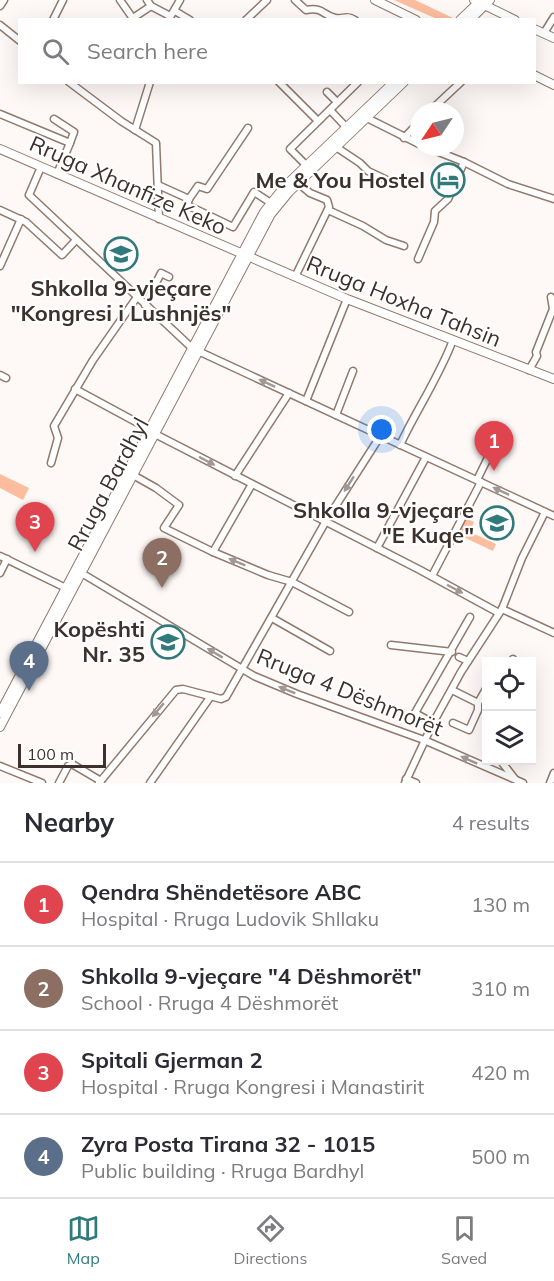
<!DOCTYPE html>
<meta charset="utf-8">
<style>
:root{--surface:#fff;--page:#f7f7f7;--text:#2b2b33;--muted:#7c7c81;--line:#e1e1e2;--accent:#317a7c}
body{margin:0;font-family:Mulish,sans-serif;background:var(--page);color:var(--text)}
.controls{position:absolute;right:18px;bottom:18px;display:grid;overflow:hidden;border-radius:0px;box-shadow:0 6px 24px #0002}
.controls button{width:54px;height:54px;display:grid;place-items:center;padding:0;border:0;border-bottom:2px solid var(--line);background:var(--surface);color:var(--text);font:30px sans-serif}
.compass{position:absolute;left:410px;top:102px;width:54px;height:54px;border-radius:50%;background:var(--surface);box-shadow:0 6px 24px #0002;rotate:235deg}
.scale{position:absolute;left:18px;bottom:15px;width:88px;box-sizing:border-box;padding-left:6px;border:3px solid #3c312c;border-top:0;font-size:16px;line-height:21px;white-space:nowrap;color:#3c312c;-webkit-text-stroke:4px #fff;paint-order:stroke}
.you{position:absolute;left:382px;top:430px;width:21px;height:21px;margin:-15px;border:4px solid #fff;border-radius:50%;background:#1a73e8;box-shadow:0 0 0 9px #1a73e833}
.badge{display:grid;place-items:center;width:39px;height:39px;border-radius:50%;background:var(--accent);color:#fff;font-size:20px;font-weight:700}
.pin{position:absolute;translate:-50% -50px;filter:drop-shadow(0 2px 3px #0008)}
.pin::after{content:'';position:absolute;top:32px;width:21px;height:18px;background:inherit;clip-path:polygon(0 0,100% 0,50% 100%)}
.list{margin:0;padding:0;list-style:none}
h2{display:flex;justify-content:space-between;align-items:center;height:78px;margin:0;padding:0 24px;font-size:26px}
h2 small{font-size:20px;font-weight:400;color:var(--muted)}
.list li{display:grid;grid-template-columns:39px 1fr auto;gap:18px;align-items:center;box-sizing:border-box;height:84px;padding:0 24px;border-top:2px solid var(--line)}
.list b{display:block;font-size:22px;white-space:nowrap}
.list p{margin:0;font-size:20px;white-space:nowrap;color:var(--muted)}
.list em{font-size:20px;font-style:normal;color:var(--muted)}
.icon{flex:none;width:33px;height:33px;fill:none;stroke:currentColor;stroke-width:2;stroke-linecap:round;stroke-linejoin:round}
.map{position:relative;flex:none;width:554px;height:783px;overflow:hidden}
.search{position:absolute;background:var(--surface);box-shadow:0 6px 24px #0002;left:18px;right:18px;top:18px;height:66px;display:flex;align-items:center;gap:15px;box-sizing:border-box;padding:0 21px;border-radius:0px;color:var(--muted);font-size:22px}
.sheet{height:414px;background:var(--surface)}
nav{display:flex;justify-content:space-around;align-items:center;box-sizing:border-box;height:84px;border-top:2px solid var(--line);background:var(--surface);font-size:16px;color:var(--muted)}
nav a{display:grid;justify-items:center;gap:3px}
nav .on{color:var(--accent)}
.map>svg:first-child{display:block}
</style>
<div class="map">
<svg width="554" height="783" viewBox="0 0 554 783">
<rect width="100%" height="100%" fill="#fef9f6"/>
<g fill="#fcbd9e">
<path d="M394,0H415L453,18L437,19Z"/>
<path d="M0,474L29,488L23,500L0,488Z"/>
<path d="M465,518L474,522L470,532L496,544L493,551L457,534Z"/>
</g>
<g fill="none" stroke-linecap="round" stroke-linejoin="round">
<path stroke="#d7d1ce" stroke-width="6" stroke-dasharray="6 3" stroke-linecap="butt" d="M482,711L486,713"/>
<g stroke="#91796d" stroke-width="9">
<g id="minor">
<path d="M120,0L134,20"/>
<path d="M147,0L151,6L170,16"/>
<path d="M295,0L306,10C324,7 322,15 335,18C344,20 345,14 355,20"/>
<path d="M0,6L4,0"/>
<path d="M175,11L190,20"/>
<path d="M133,18L151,6"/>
<path d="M169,19L180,0"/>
<path d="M53,20L63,0"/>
<path d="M246,20L267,0"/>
<path d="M0,25L20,41"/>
<path d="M544,33L554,17"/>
<path d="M69,82L121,121L156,143L159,219"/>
<path d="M279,82L318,121"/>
<path d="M327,92L337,102"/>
<path d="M330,110L347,128"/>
<path d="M430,111L461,82"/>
<path d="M0,114L70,143L57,174"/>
<path d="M367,118L419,144"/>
<path d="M54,119L74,132L70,143"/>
<path d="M135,130L150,82"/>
<path d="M404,138L419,122"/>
<path d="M336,147L360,163L368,171L389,181"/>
<path d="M426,147L464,162L508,184L554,199"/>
<path d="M307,166L290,149L358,82"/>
<path d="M41,167L29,195L192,348"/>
<path d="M158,185L189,199L187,205L233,227L254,192L271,203"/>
<path d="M189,199L198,186L207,189L248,128"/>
<path d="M0,210L26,222L62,255L76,240"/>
<path d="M328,210L363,226L386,240L404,246"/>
<path d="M418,259L434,222L435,211L448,199L464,162"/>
<path d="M0,266L21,219"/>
<path d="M295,277L329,207L327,200L310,193L298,183"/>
<path d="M145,305L161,273L169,277"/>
<path d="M198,351L554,516"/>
<path d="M529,370L537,356L536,352L553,309L551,297"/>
<path d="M0,375L6,378"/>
<path d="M75,389L149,429"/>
<path d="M306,401L347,299"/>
<path d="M336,415L353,371"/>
<path d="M155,434L420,570L499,613"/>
<path d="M400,445C417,409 439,377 453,340"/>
<path d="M51,463L58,438L54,426L93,360L137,297"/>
<path d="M133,475L156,488L179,505L164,528L213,552L268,575L292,582L349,612"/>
<path d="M235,476L289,393"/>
<path d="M477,480L500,433"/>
<path d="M377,548L426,457"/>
<path d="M213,552L252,484"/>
<path d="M0,556L70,590"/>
<path d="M78,571L254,676L297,694L424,740L523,783"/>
<path d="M0,573L7,559"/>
<path d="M432,576L481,482"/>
<path d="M502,609L554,633"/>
<path d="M272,618L330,651"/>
<path d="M391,645L452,652"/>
<path d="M459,657L468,661"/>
<path d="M512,662L513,659"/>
<path d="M452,690L478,703V710L469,730L453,723"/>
<path d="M478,703L486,689"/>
<path d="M433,723L415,713L470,617"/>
<path d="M500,760L515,779"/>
<path d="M0,766L42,783"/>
<path d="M406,779L416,783"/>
<path d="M59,783L68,766L72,764L101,781"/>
<path d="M99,783L176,690L183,689L221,699L226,697L326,521L381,435"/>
<path d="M150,783L211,696"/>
<path d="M405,783L433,723L461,672L502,609L522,558L545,512"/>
<path d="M550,783L554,773"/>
</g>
</g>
<g stroke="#91796d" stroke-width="10">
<g id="major">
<path d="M375,0L416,20"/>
<path d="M474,0L515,20"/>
<path d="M460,20L481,0"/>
<path d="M470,20L490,0"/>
<path d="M534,29L554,38"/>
<path d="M534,75L554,85"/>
<path d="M0,149L347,299L554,379"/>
<path d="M0,713L264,212L284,187L394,82"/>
<path d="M0,727L271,214L289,192L404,82"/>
</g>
</g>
<use href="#minor" stroke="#fff" stroke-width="6"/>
<use href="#major" stroke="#fff" stroke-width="8"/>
</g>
<defs><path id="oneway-solid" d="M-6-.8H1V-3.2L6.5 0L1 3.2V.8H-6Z" transform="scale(1.5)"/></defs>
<g fill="#9e9896">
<use href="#oneway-solid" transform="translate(267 383) rotate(-155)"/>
<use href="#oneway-solid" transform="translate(207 461) rotate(28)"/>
<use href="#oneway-solid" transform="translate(349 484) rotate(123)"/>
<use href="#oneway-solid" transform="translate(501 491) rotate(-155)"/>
<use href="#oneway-solid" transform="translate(237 562) rotate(-158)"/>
<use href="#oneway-solid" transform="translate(455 589) rotate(28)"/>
<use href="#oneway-solid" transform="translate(215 653) rotate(-149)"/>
<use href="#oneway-solid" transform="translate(287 690) rotate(-158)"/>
<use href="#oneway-solid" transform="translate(158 710) rotate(130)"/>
<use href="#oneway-solid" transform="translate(469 760) rotate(-156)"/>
</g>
<defs>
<g id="hotel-ring" transform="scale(1.725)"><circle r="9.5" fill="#fff" stroke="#317a7c" stroke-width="1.5"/><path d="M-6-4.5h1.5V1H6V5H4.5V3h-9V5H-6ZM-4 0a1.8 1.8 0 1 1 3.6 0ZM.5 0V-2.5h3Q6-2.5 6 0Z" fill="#317a7c"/></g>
<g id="school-ring" transform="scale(1.725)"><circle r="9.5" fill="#fff" stroke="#317a7c" stroke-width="1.5"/><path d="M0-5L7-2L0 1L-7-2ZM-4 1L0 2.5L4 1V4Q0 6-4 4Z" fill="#317a7c"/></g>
</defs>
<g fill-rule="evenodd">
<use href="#hotel-ring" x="448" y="180"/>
<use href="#school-ring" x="121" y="254"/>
<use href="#school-ring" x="497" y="523"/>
<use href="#school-ring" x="168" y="642"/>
</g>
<g text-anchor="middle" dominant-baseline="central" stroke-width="4.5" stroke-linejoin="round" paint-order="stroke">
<g font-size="22" font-weight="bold" fill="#3c312c" stroke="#fff" text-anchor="end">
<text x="425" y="180">Me &amp; You Hostel</text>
<text x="121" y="288" text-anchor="middle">Shkolla 9-vjeçare<tspan x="121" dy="25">"Kongresi i Lushnjës"</tspan></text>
<text x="474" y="510">Shkolla 9-vjeçare<tspan x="474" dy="25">"E Kuqe"</tspan></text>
<text x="145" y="629">Kopështi<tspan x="145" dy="25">Nr. 35</tspan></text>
</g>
<g font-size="22" fill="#3c312c" stroke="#fff">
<text transform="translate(128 185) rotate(24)">Rruga Xhanfize Keko</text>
<text transform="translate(404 301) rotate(22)">Rruga Hoxha Tahsin</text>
<text transform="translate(108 484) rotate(-62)">Rruga Bardhyl</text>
<text transform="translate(350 692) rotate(22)">Rruga 4 Dëshmorët</text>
</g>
</g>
</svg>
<div class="controls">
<button><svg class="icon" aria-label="locate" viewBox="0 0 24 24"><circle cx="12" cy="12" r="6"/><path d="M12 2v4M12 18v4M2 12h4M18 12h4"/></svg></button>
<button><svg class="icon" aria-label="layers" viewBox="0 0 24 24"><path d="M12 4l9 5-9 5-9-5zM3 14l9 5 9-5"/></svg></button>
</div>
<svg class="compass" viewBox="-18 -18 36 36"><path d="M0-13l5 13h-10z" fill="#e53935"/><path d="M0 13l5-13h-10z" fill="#7c7c81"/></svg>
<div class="scale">100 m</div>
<div class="you"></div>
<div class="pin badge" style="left:494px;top:471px;background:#e0444e">1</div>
<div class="pin badge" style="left:162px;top:588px;background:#8d6e63">2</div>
<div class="pin badge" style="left:35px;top:552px;background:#e0444e">3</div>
<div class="pin badge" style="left:29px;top:691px;background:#5c6f8a">4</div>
<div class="search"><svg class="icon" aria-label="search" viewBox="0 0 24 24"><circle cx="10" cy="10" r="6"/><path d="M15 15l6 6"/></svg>Search here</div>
</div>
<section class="sheet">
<h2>Nearby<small>4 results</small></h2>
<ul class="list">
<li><span class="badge" style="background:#e0444e">1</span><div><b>Qendra Shëndetësore ABC</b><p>Hospital · Rruga Ludovik Shllaku</p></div><em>130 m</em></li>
<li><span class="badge" style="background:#8d6e63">2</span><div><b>Shkolla 9-vjeçare &quot;4 Dëshmorët&quot;</b><p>School · Rruga 4 Dëshmorët</p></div><em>310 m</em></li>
<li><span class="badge" style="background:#e0444e">3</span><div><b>Spitali Gjerman 2</b><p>Hospital · Rruga Kongresi i Manastirit</p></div><em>420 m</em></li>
<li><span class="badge" style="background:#5c6f8a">4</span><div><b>Zyra Posta Tirana 32 - 1015</b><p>Public building · Rruga Bardhyl</p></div><em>500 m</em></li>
</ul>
</section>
<nav>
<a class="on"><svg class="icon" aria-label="map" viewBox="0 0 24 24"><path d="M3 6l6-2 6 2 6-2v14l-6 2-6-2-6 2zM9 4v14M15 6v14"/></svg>Map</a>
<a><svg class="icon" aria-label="directions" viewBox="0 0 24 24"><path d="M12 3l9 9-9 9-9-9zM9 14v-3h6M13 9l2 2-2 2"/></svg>Directions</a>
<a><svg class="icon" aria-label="saved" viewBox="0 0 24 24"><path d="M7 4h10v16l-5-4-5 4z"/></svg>Saved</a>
</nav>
